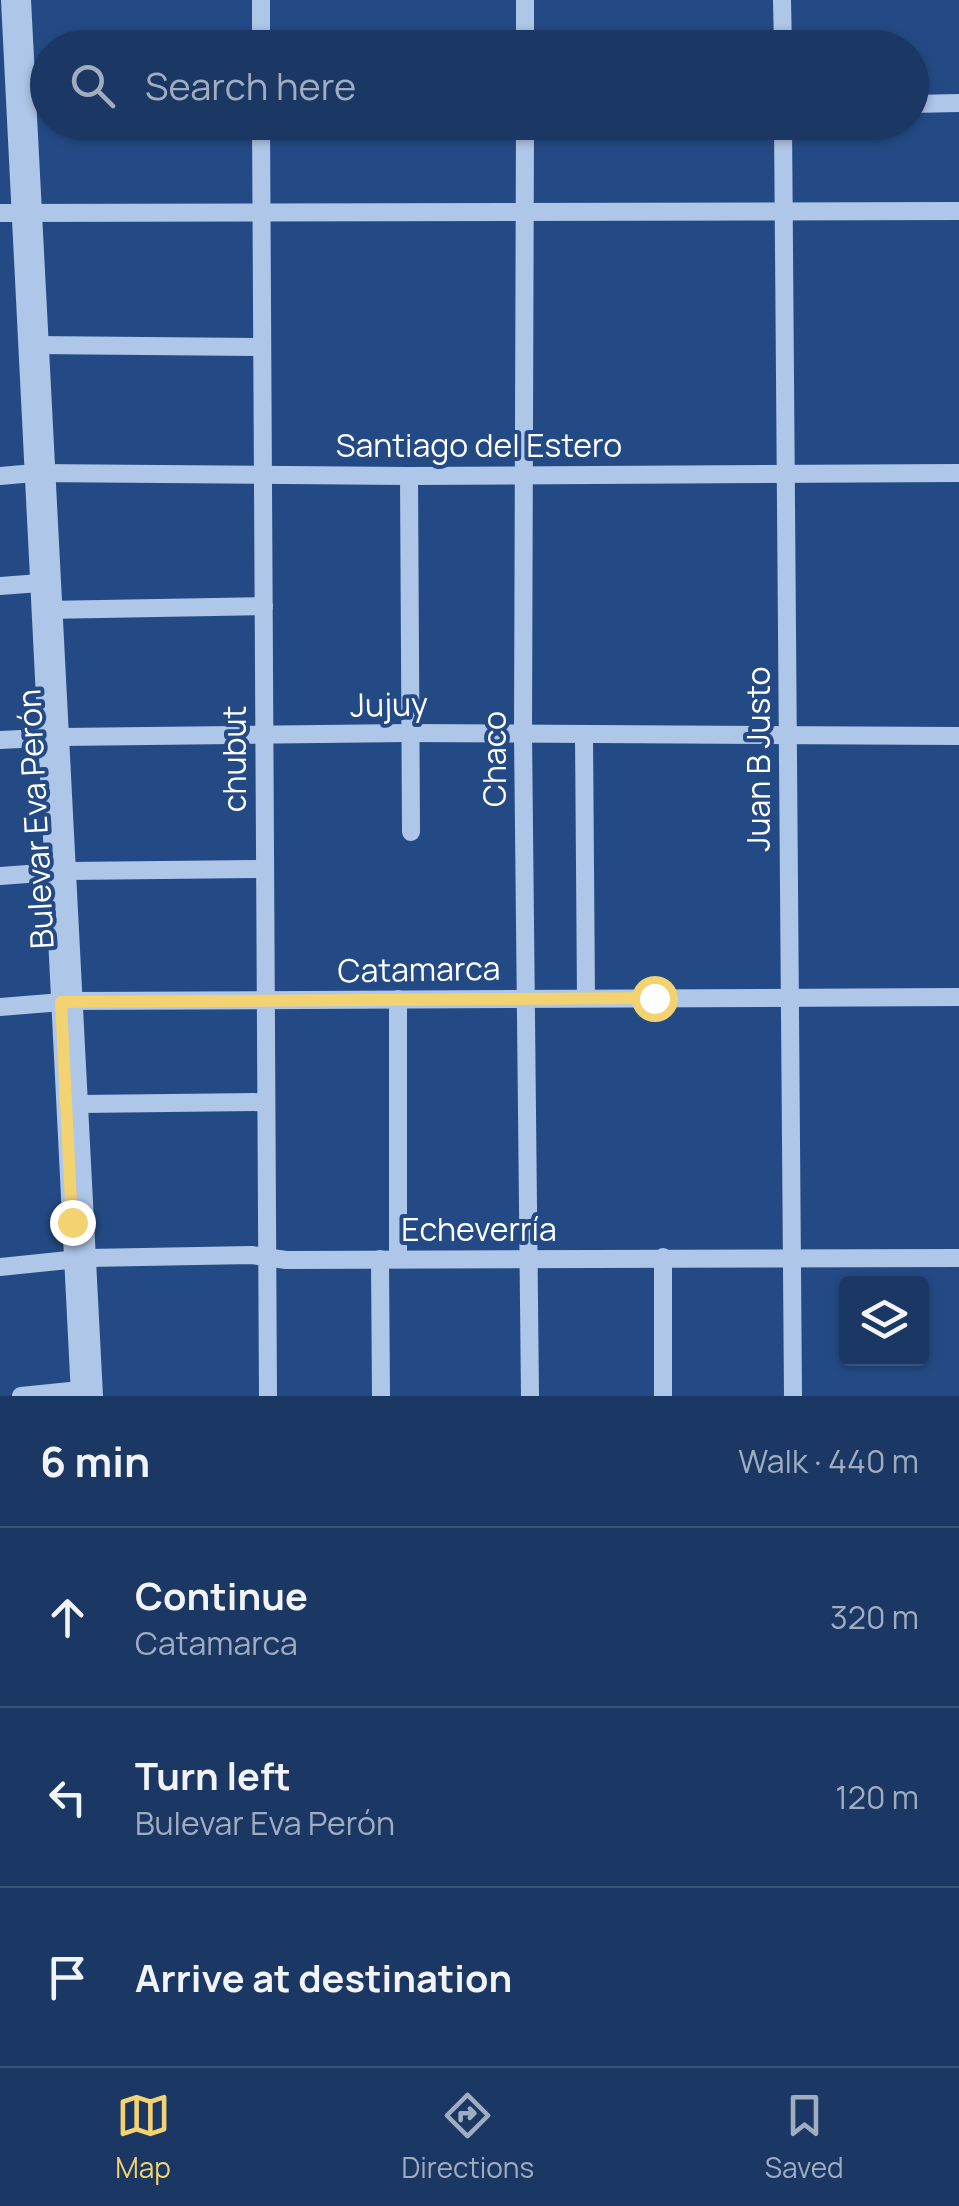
<!DOCTYPE html>
<meta charset="utf-8">
<style>
:root{--surface:#1b3864;--page:#28436d;--text:#f1f3f6;--muted:#a0acbf;--line:#395278;--accent:#f2d271}
body{margin:0;font-family:Manrope,sans-serif;background:var(--page);color:var(--text)}
.controls{position:absolute;right:30px;bottom:30px;display:grid;overflow:hidden;border-radius:10px;box-shadow:0 2px 8px #0004}
.controls button{width:90px;height:90px;display:grid;place-items:center;padding:0;border:0;border-bottom:2px solid var(--line);background:var(--surface);color:var(--text);font:50px sans-serif}
.stop{position:absolute;width:30px;height:30px;margin:-22px;border:8px solid #f2d271;border-radius:50%;background:#fff}
.stop.end{background:#f2d271;border-color:#fff;box-shadow:0 2px 10px #0008}
.list{margin:0;padding:0;list-style:none}
h2{display:flex;justify-content:space-between;align-items:center;height:130px;margin:0;padding:0 40px;font-size:42px}
h2 small{font-size:32px;font-weight:400;color:var(--muted)}
.list li{display:grid;grid-template-columns:65px 1fr auto;gap:30px;align-items:center;box-sizing:border-box;height:180px;padding:0 40px;border-top:2px solid var(--line)}
.list b{display:block;font-size:38px;white-space:nowrap}
.list p{margin:0;font-size:32px;white-space:nowrap;color:var(--muted)}
.list em{font-size:32px;font-style:normal;color:var(--muted)}
.icon{flex:none;width:55px;height:55px;fill:none;stroke:currentColor;stroke-width:2;stroke-linecap:round;stroke-linejoin:round}
.map{position:relative;flex:none;width:959px;height:1396px;overflow:hidden}
.search{position:absolute;background:var(--surface);box-shadow:0 2px 8px #0004;left:30px;right:30px;top:30px;height:110px;display:flex;align-items:center;gap:25px;box-sizing:border-box;padding:0 35px;border-radius:55px;color:var(--muted);font-size:38px}
.sheet{height:670px;background:var(--surface)}
nav{display:flex;justify-content:space-around;align-items:center;box-sizing:border-box;height:140px;border-top:2px solid var(--line);background:var(--surface);font-size:28px;color:var(--muted)}
nav a{display:grid;justify-items:center;gap:5px}
nav .on{color:var(--accent)}
.map>svg:first-child{display:block}
</style>
<div class="map">
<svg width="959" height="1396" viewBox="0 0 959 1396">
<rect width="100%" height="100%" fill="#244a85"/>
<g fill="none" stroke-linecap="round" stroke-linejoin="round">
<g stroke="#aec6e8" stroke-width="18">
<path d="M10,0L80,1396"/>
<path d="M22,0L94,1396"/>
<path d="M525,0V48"/>
<path d="M782,0L783,48"/>
<path d="M261,48V0"/>
<path d="M912,104L959,103"/>
<path d="M261,122L268,1396"/>
<path d="M525,122L523,734L530,1396"/>
<path d="M783,122L793,1396"/>
<path d="M0,213L959,211"/>
<path d="M33,345L262,347"/>
<path d="M0,476L34,473L409,476L959,473"/>
<path d="M409,476L411,832"/>
<path d="M0,586L40,583"/>
<path d="M44,610L264,606"/>
<path d="M584,734L586,998"/>
<path d="M0,740L61,737L408,733L959,736"/>
<path d="M0,876L68,871L265,869"/>
<path d="M398,999V1259"/>
<path d="M0,1007L74,1001L959,997"/>
<path d="M80,1104L266,1102"/>
<path d="M380,1259L381,1396"/>
<path d="M0,1267L88,1258L252,1255L286,1260L959,1258"/>
<path d="M21,1396L80,1390"/>
<path d="M663,1396V1257"/>
</g>
</g>
<g fill="none" stroke-linecap="round" stroke-linejoin="round">
<path stroke="#f2d271" stroke-width="12" d="M72,1222L61,1002L654,998"/>
</g>
<g text-anchor="middle" dominant-baseline="central" stroke-width="8" stroke-linejoin="round" paint-order="stroke">
<g font-size="32" fill="#fff" stroke="#244a85">
<text x="479" y="445">Santiago del Estero</text>
<text transform="translate(389 704) rotate(-1)">Jujuy</text>
<text transform="translate(234 759) rotate(-90)">chubut</text>
<text transform="translate(494 759) rotate(-90)">Chaco</text>
<text transform="translate(758 759) rotate(-90)">Juan B Justo</text>
<text transform="translate(35 819) rotate(-93)">Bulevar Eva Perón</text>
<text transform="translate(419 969) rotate(-1)">Catamarca</text>
<text x="479" y="1229">Echeverría</text>
</g>
</g>
</svg>
<div class="controls">
<button><svg class="icon" aria-label="layers" viewBox="0 0 24 24"><path d="M12 4l9 5-9 5-9-5zM3 14l9 5 9-5"/></svg></button>
</div>
<div class="stop" style="left:654px;top:998px"></div>
<div class="stop end" style="left:72px;top:1222px"></div>
<div class="search"><svg class="icon" aria-label="search" viewBox="0 0 24 24"><circle cx="10" cy="10" r="6"/><path d="M15 15l6 6"/></svg>Search here</div>
</div>
<section class="sheet">
<h2>6 min<small>Walk · 440 m</small></h2>
<ul class="list">
<li><svg class="icon" aria-label="ahead" viewBox="0 0 24 24"><path d="M12 20V5M6 11l6-6 6 6"/></svg><div><b>Continue</b><p>Catamarca</p></div><em>320 m</em></li>
<li><svg class="icon" aria-label="left" viewBox="0 0 24 24"><path d="M17 20v-9H6M10 6l-5 5 5 5"/></svg><div><b>Turn left</b><p>Bulevar Eva Perón</p></div><em>120 m</em></li>
<li><svg class="icon" aria-label="arrive" viewBox="0 0 24 24"><path d="M6 21V4h12l-3 4 3 4H6"/></svg><div><b>Arrive at destination</b></div></li>
</ul>
</section>
<nav>
<a class="on"><svg class="icon" aria-label="map" viewBox="0 0 24 24"><path d="M3 6l6-2 6 2 6-2v14l-6 2-6-2-6 2zM9 4v14M15 6v14"/></svg>Map</a>
<a><svg class="icon" aria-label="directions" viewBox="0 0 24 24"><path d="M12 3l9 9-9 9-9-9zM9 14v-3h6M13 9l2 2-2 2"/></svg>Directions</a>
<a><svg class="icon" aria-label="saved" viewBox="0 0 24 24"><path d="M7 4h10v16l-5-4-5 4z"/></svg>Saved</a>
</nav>
